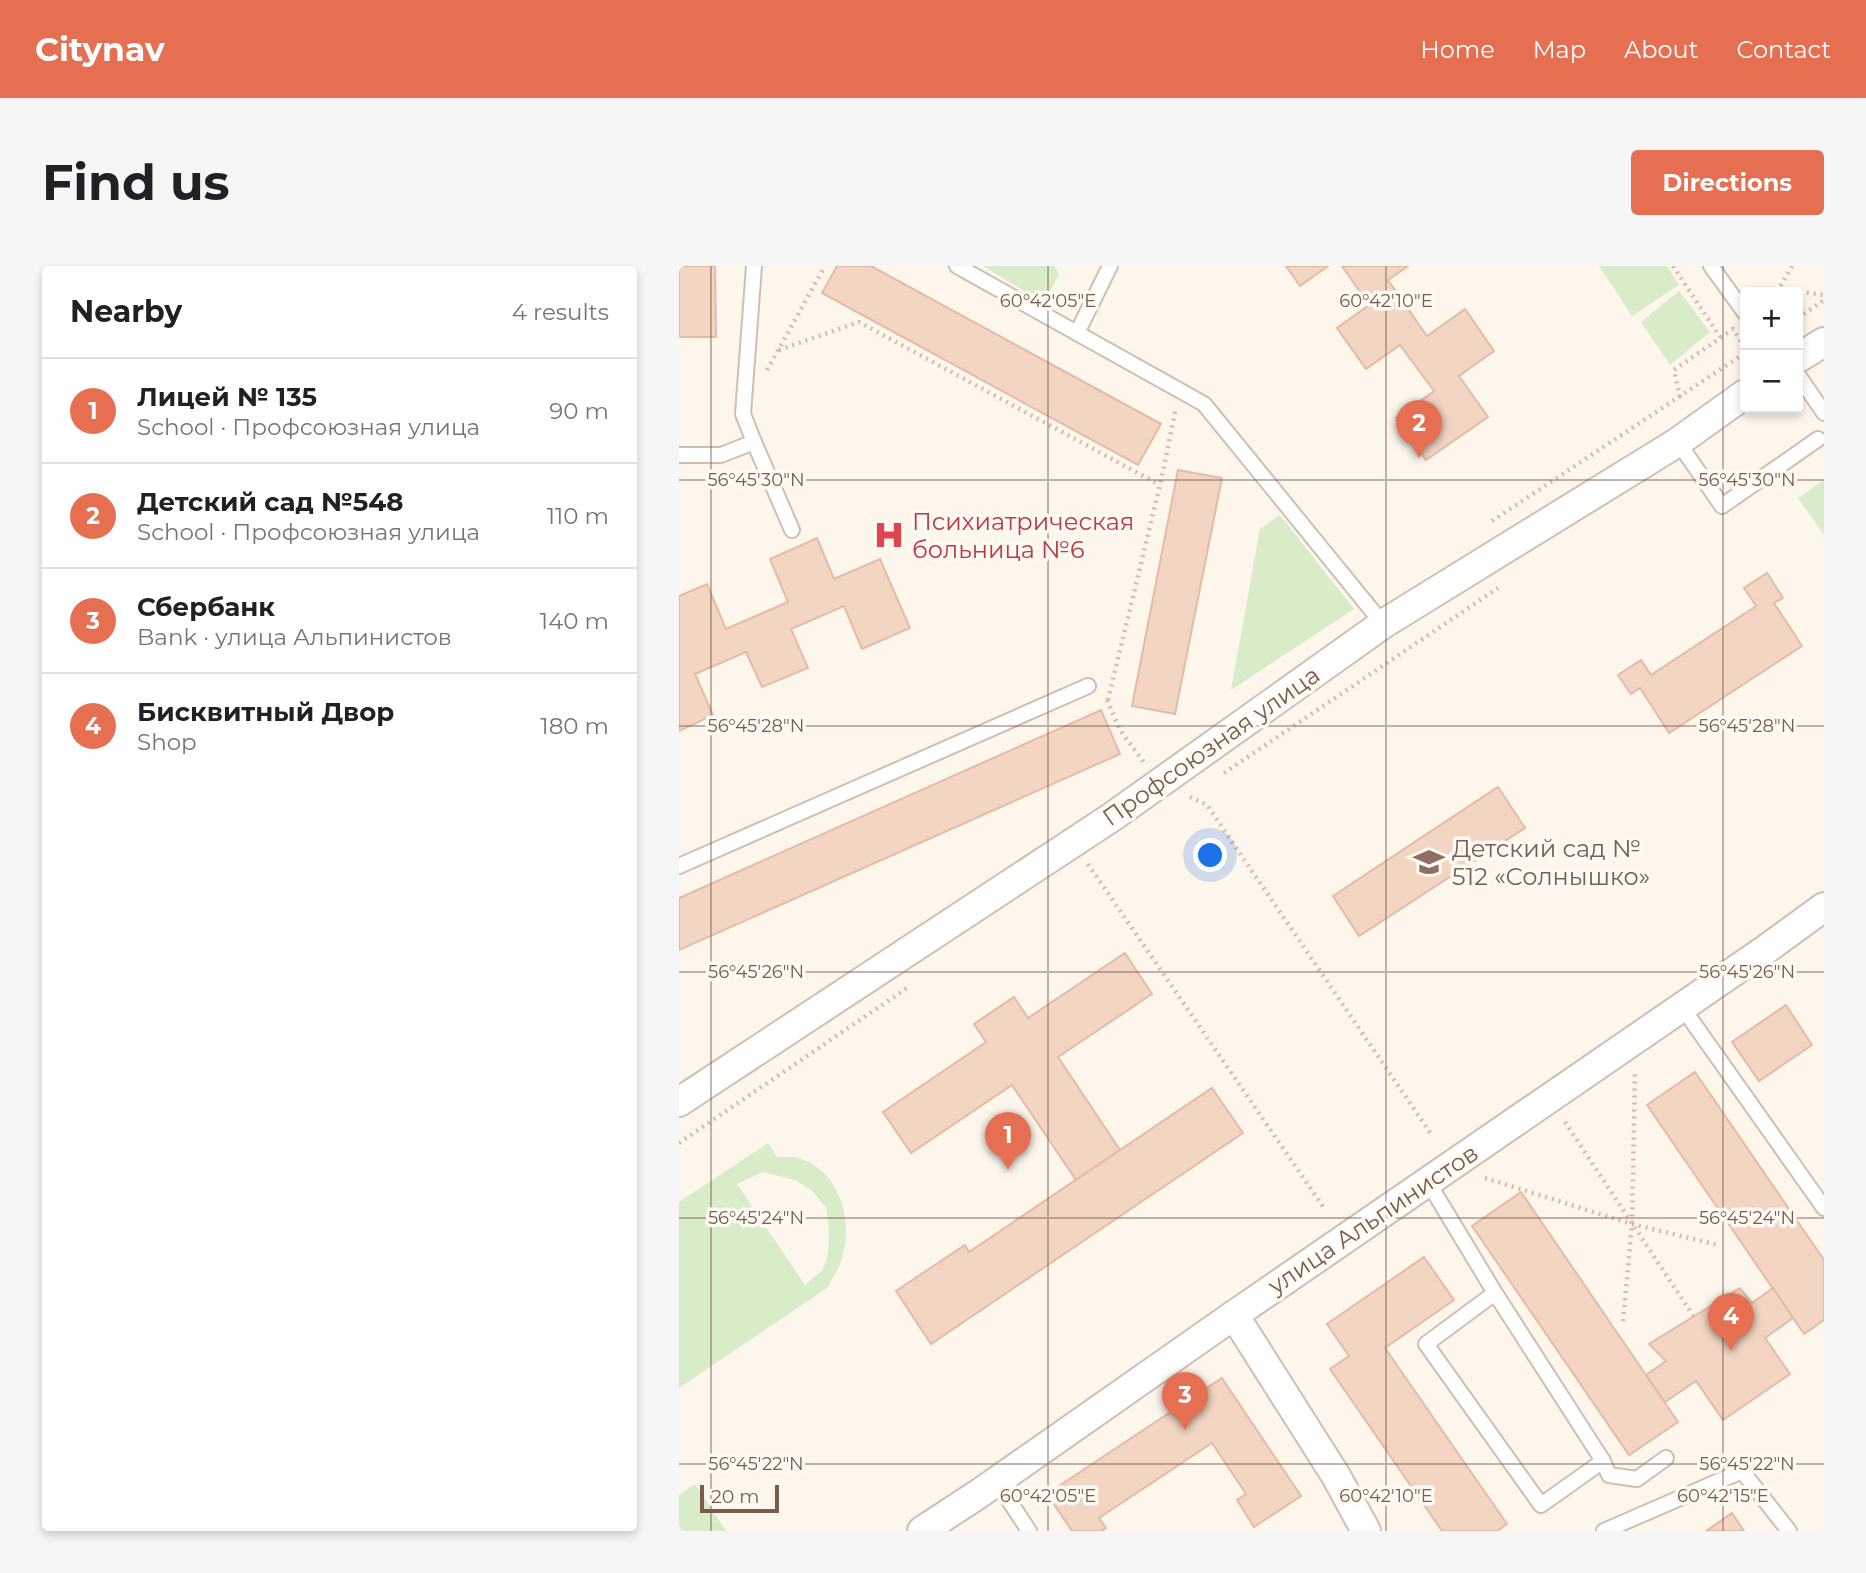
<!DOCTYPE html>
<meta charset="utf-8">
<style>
:root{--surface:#fff;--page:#f6f6f6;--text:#202124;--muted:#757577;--line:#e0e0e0;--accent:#e76f51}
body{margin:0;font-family:Montserrat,sans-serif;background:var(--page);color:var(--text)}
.controls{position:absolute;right:21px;top:21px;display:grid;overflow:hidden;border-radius:7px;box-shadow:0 4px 10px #0003}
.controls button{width:63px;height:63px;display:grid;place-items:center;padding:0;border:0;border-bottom:2px solid var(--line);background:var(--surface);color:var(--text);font:35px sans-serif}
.scale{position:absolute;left:21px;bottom:18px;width:79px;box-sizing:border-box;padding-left:7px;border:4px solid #7a5c4d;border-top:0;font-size:19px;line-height:24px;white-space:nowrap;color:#7a5c4d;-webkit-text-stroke:5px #fffaf3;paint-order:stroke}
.you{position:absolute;left:532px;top:590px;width:24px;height:24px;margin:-18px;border:5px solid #fff;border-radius:50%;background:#1a73e8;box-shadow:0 0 0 10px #1a73e833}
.badge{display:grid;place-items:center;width:46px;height:46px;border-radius:50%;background:var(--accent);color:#fff;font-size:23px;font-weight:700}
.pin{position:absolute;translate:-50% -58px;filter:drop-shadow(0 2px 4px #0008)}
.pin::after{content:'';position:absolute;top:37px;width:24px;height:21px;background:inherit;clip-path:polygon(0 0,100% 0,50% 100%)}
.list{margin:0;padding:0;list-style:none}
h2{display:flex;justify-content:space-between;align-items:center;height:91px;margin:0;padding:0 28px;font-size:30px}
h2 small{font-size:23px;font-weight:400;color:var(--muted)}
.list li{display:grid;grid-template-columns:46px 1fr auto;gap:21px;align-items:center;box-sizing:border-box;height:105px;padding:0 28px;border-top:2px solid var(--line)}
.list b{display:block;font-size:26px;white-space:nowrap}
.list p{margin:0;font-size:23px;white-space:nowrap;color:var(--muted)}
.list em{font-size:23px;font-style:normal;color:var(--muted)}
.map{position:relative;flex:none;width:1145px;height:1265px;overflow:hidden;border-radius:7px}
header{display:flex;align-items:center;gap:42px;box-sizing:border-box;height:98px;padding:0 35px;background:var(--accent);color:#fff}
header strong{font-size:33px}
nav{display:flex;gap:38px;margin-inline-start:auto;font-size:24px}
.intro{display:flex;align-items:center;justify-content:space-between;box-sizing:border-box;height:168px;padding:0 42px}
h1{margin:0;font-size:49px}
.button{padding:18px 32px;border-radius:7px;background:var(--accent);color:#fff;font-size:24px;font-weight:700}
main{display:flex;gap:42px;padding:0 42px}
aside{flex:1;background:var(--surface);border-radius:7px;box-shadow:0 4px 10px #0003}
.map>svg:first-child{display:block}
</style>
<header>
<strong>Citynav</strong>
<nav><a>Home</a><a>Map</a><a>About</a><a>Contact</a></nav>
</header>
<div class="intro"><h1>Find us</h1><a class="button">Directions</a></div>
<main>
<aside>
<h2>Nearby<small>4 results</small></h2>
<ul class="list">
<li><span class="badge">1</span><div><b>Лицей № 135</b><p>School · Профсоюзная улица</p></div><em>90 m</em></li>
<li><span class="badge">2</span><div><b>Детский сад №548</b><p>School · Профсоюзная улица</p></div><em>110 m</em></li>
<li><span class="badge">3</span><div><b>Сбербанк</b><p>Bank · улица Альпинистов</p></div><em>140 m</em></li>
<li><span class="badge">4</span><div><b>Бисквитный Двор</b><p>Shop</p></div><em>180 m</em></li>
</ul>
</aside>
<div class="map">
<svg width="1145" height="1265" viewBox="0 0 1145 1265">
<rect width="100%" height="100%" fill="#fdf6ec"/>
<g fill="#d8ecc9" fill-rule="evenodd">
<path d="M304,0H376L380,9L364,37Z"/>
<path d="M920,0H988L1000,19L953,50Z"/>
<path d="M1000,25L1031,66L991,99L962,56Z"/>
<path d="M1145,214V269L1119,232Z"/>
<path d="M601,249L675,343L552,424L581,263Z"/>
<path d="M89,877L98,891C105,891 114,890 120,892C163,906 176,959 161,998C158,1006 152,1015 148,1022L0,1122V936ZM84,906L116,914L132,924L147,941L150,964L149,988L144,1004L126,1019L58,918Z"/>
<path d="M16,1218L47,1265H0V1229Z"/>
</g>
<g fill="#f3d5c3" stroke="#e6bba3" stroke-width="2">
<path d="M0,0H36L37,71H0Z"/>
<path d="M158,0H192L482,158L459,199L143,27Z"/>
<path d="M607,0H649L621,20Z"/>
<path d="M663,0H729L709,14L748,70L786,43L815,85L780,110L809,151L747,194L717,152L755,125L721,79L687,103L658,62L690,39Z"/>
<path d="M499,204L543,212L496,448L453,440Z"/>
<path d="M138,272L155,313L201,293L231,362L183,383L165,340L112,363L129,402L83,421L67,386L16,408L34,449L0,465V330L28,318L47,363L109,336L91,293Z"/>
<path d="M1088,307L1104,332L1095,337L1123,380L990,467L961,422L952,428L939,409L962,394L972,409L1077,340L1065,322Z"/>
<path d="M422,444L441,488L0,684V632Z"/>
<path d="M819,521L846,562L680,670L654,630Z"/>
<path d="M446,687L473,728L379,791L441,884L397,914L333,819L232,887L204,846L307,776L295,758L335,731L349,752Z"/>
<path d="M1107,739L1133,779L1080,815L1053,776Z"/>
<path d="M1016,806L1145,994V1054L1125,1068L968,839Z"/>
<path d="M533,822L564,867L252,1078L217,1025L286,979L290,986Z"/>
<path d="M842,926L999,1156L950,1189L793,960Z"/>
<path d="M745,991L775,1034L706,1082L828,1258L818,1265H763L651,1103L670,1090L648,1058Z"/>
<path d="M1061,1022L1073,1037L1094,1022L1114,1052L1086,1072L1111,1108L1044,1154L1017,1115L986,1136L967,1109L987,1095L970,1078Z"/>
<path d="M543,1112L622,1230L575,1261L558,1234L567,1228L533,1177L420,1252L427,1262L422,1265H393L368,1228Z"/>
<path d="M1053,1247L1065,1265H1027Z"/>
</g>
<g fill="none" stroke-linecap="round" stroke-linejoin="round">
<g stroke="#d1beb0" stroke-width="18">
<g id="lane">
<path d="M278,0L525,138L704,358"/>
<path d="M1032,0L1066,47"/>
<path d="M398,67L431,0"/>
<path d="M1119,109L1145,147"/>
<path d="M75,176L113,264"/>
<path d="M999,176L1043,240L1139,173"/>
<path d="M0,189H42L75,176L64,148L75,0"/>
<path d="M0,600L409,420"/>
<path d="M1003,741L1145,942"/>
<path d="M749,916L816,1027L924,1195L862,1239L747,1078L816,1027"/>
<path d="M924,1195L930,1209L958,1213L987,1192"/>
<path d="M318,1216L350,1265"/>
<path d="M925,1265L1063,1205L1110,1265"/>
</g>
</g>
<g stroke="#d1beb0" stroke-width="32">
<g id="street">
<path d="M1119,92L1145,76"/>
<path d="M0,836L433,551L704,358L999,176L1066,128"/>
<path d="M555,1049L657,1210L687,1265"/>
<path d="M243,1265L301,1227L555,1049L1086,684L1145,641"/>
</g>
</g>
<g stroke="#d9b8a5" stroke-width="4.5" stroke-dasharray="2 5" stroke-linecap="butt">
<path d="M994,0L1041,71"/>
<path d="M1072,23H1099L1145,29"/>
<path d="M1098,26L1113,0"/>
<path d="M1119,52L1145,34"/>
<path d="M100,84L180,56L481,219"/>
<path d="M88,104L146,0"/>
<path d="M1001,131L995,104L1054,63L1066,82"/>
<path d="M813,255L1066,87"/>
<path d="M428,434L441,464L466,498"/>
<path d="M429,434L481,219L497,142"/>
<path d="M545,507L819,322"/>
<path d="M511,531L528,539L752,868"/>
<path d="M409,598L645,942"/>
<path d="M886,856L1015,1051"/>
<path d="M0,877L231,720"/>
<path d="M806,912L953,958L1039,979"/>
<path d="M944,1055L953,958L956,808"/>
</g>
<use href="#lane" stroke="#fff" stroke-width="14"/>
<use href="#street" stroke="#fff" stroke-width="28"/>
</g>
<path fill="none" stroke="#7a5c4d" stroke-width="2" stroke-opacity="0.45" d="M32,0V1265M369,0V1265M707,0V1265M1044,0V1265M0,214H1145M0,460H1145M0,706H1145M0,952H1145M0,1198H1145"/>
<defs>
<g id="hospital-bare" transform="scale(2.415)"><path d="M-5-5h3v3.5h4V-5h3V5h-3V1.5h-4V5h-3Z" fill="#e0444e" stroke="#fffaf3" stroke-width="2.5" paint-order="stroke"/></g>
<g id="school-bare" transform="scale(2.415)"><path d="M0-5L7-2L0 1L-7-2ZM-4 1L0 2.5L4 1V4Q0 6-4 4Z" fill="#8d6e63" stroke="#fffaf3" stroke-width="2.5" paint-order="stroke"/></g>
</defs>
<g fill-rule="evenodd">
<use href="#hospital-bare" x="210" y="269"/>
<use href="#school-bare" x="750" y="596"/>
</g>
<g text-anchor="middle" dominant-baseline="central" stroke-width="7" stroke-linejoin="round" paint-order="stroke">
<g font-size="24" fill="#be3a42" stroke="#fffaf3" text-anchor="start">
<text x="233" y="255">Психиатрическая<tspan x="233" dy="28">больница №6</tspan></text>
</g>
<g font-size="24" fill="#7a5c4d" stroke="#fffaf3">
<text transform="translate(532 480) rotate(-35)">Профсоюзная улица</text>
<text transform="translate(694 953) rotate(-34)">улица Альпинистов</text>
</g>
<g font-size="24" fill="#785e54" stroke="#fffaf3" text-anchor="start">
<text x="773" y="582">Детский сад №<tspan x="773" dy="28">512 «Солнышко»</tspan></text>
</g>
</g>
<g font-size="18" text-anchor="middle" fill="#7a5c4d" stroke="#fffaf3" stroke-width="7" stroke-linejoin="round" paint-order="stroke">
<text x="369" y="41">60°42'05"E</text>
<text x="707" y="41">60°42'10"E</text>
<text x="77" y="220">56°45'30"N</text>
<text x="1068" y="220">56°45'30"N</text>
<text x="77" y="466">56°45'28"N</text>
<text x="1068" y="466">56°45'28"N</text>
<text x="77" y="712">56°45'26"N</text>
<text x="1068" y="712">56°45'26"N</text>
<text x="77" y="958">56°45'24"N</text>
<text x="1068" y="958">56°45'24"N</text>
<text x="77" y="1204">56°45'22"N</text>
<text x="1068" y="1204">56°45'22"N</text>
<text x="369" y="1236">60°42'05"E</text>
<text x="707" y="1236">60°42'10"E</text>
<text x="1044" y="1236">60°42'15"E</text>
</g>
</svg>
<div class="controls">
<button>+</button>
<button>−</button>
</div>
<div class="scale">20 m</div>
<div class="you"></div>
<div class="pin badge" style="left:329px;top:904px">1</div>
<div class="pin badge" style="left:740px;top:192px">2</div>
<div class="pin badge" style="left:506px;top:1164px">3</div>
<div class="pin badge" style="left:1052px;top:1085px">4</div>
</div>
</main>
